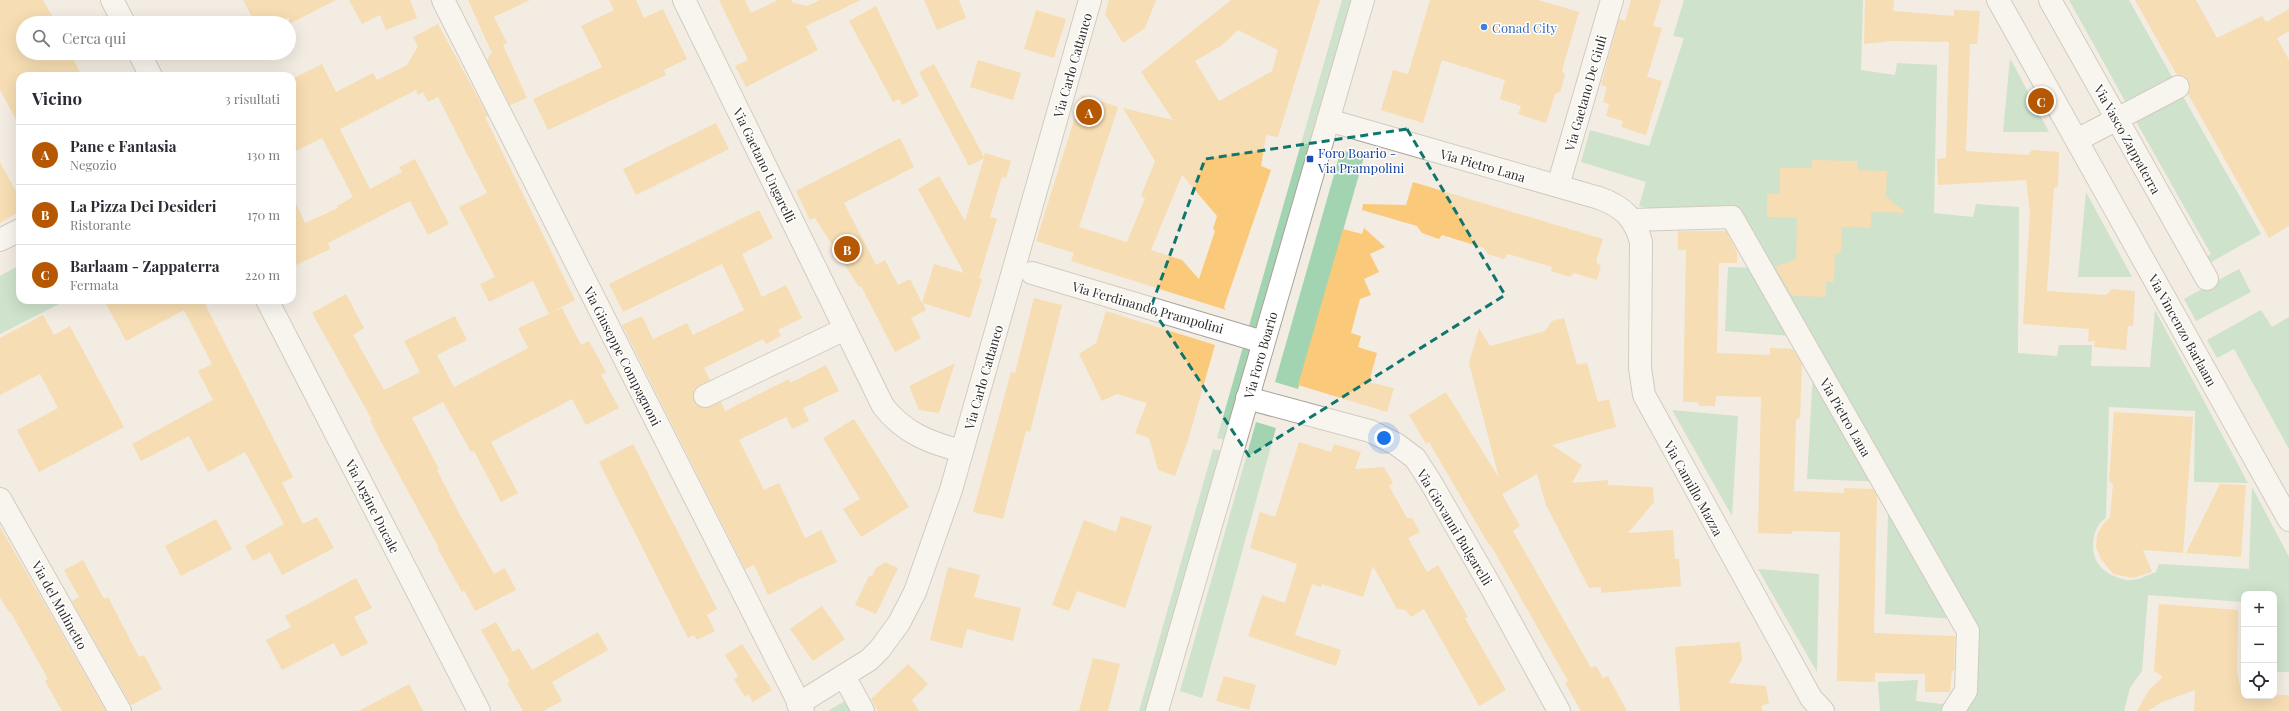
<!DOCTYPE html>
<html lang="it">
<meta charset="utf-8">
<style>
:root{--surface:#fff;--page:#f7f7f7;--text:#2b2b33;--muted:#7c7c81;--line:#e1e1e2;--accent:#b55801}
body{margin:0;font-family:"Playfair Display",serif;background:var(--page);color:var(--text)}
.controls{position:absolute;right:12px;bottom:12px;display:grid;overflow:hidden;border-radius:8px;box-shadow:0 4px 16px #0002}
.controls button{width:36px;height:36px;display:grid;place-items:center;padding:0;border:0;border-bottom:1px solid var(--line);background:var(--surface);color:var(--text);font:20px sans-serif}
.you{position:absolute;left:1384px;top:438px;width:14px;height:14px;margin:-10px;border:3px solid #fff;border-radius:50%;background:#1a73e8;box-shadow:0 0 0 6px #1a73e833}
.badge{display:grid;place-items:center;width:26px;height:26px;border-radius:50%;background:var(--accent);color:#fff;font-size:13px;font-weight:700}
.pin{position:absolute;translate:-50% -50%;border:2px solid #fff;box-shadow:0 1px 4px #0006}
.list{margin:0;padding:0;list-style:none}
h2{display:flex;justify-content:space-between;align-items:center;height:52px;margin:0;padding:0 16px;font-size:17px}
h2 small{font-size:13px;font-weight:400;color:var(--muted)}
.list li{display:grid;grid-template-columns:26px 1fr auto;gap:12px;align-items:center;box-sizing:border-box;height:60px;padding:0 16px;border-top:1px solid var(--line)}
.list b{display:block;font-size:15px;white-space:nowrap}
.list p{margin:0;font-size:13px;white-space:nowrap;color:var(--muted)}
.list em{font-size:13px;font-style:normal;color:var(--muted)}
.icon{flex:none;width:22px;height:22px;fill:none;stroke:currentColor;stroke-width:2;stroke-linecap:round;stroke-linejoin:round}
.map{position:relative;flex:none;width:2289px;height:711px;overflow:hidden}
.search{position:absolute;background:var(--surface);box-shadow:0 4px 16px #0002;left:16px;top:16px;width:280px;height:44px;display:flex;align-items:center;gap:10px;box-sizing:border-box;padding:0 14px;border-radius:22px;color:var(--muted);font-size:15px}
.panel{position:absolute;background:var(--surface);box-shadow:0 4px 16px #0002;left:16px;top:72px;width:280px;height:232px;border-radius:12px}
.map>svg:first-child{display:block}
</style>
<div class="map">
<svg width="2289" height="711" viewBox="0 0 2289 711">
<rect width="100%" height="100%" fill="#f3ece2"/>
<g fill="#a2d4b2">
<path d="M1342,0H1356L1229,441L1217,438Z"/>
<path d="M1684,0H1863L1861,70L1895,75L1897,63L1937,65L1934,213L1973,217L1976,204L2019,207L2018,353L2057,356L2059,345H2092L2091,366L2150,367L2155,310L2248,483L2194,482L2195,411L2109,407L2106,518C2093,525 2090,548 2096,560C2101,571 2115,578 2126,580C2134,582 2148,575 2156,572L2159,564L2249,569L2252,487L2289,557V672H2274V594H2244V602L2148,595L2142,671L2130,688L2124,711H1880L1878,682L1918,680L1916,701L1942,704L1957,696L1966,620L1885,614L1889,482L1807,479L1815,338L1725,331L1728,267L1756,268L1730,210H1657L1639,206L1646,182L1581,162L1590,130L1649,146L1684,38L1673,36Z"/>
<path d="M2069,0H2129L2172,77L2125,101Z"/>
<path d="M2010,58L2049,132H2003Z"/>
<path d="M2181,93L2261,234L2206,265L2202,259L2211,254L2134,118Z"/>
<path d="M1341,150L1364,157L1298,389L1275,382Z"/>
<path d="M2086,192L2132,277H2078Z"/>
<path d="M20,265V300H67L0,334V276Z"/>
<path d="M2239,269L2251,292L2196,321L2184,299Z"/>
<path d="M2261,310L2272,327L2289,317V449L2234,349L2217,358L2207,340Z"/>
<path d="M1672,410L1738,416L1732,516Z"/>
<path d="M1256,422L1276,428L1202,698L1180,691Z"/>
<path d="M1213,449L1226,452L1152,711H1139Z"/>
<path d="M1758,569L1819,574L1817,672Z"/>
<path d="M847,700L853,711H830L829,710Z"/>
</g>
<g fill="#fbc97a" fill-rule="evenodd">
<path d="M0,0H43L56,23H23V53H70L82,76H20V127L0,90Z"/>
<path d="M243,0H336L289,24V17L277,23H255Z"/>
<path d="M349,0H410L417,18L386,30L380,15L362,24Z"/>
<path d="M468,0H530L494,17L507,43L503,45L527,98L510,105L487,60L493,50L491,51Z"/>
<path d="M609,0H636L644,18L663,9L687,59L664,70L666,75L548,130L533,99L602,67L581,26L614,10Z"/>
<path d="M719,0H745L751,13L778,0H791L793,3L807,6L820,0H861L806,26L818,50L746,87L735,66L748,60Z"/>
<path d="M924,0H959L966,18L937,30Z"/>
<path d="M1109,0H1156L1145,28L1123,43L1105,14Z"/>
<path d="M1231,0H1320L1278,137L1266,135L1261,166L1271,170L1224,307L1226,310L1071,261L1074,253L1036,241L1082,95L1118,107L1079,227L1127,242L1145,198L1141,196L1155,161L1123,108L1173,120L1141,72ZM1238,30L1278,50L1272,71L1219,101L1195,61L1221,46ZM1182,175L1217,216L1213,229L1215,231L1199,279L1182,260L1151,250Z"/>
<path d="M1430,0H1538L1579,12L1562,70L1565,75L1560,92L1555,94L1546,123L1518,114L1521,106L1500,99L1505,80L1442,60L1423,123L1381,110L1393,70L1408,74Z"/>
<path d="M1631,0H1661L1653,26L1662,28L1647,77L1662,81L1646,135L1621,127L1623,121L1606,116L1609,104L1603,102L1607,87L1601,85L1612,44L1619,19L1625,21Z"/>
<path d="M1865,0H1894L1893,11L1954,16V10L1980,11L1977,44H1970L1966,151L2028,155L2032,150L2059,152L2058,187L2054,188L2047,291L2106,295L2112,289L2135,291L2133,326H2128L2126,350L2094,347L2095,341L2088,342L2089,329L2023,324L2030,213L2026,180L1938,185L1937,159L1946,158L1949,42L1892,41L1864,44Z"/>
<path d="M2135,0H2196L2217,38L2262,16L2266,22L2289,9V31L2277,38L2289,60V226L2269,238L2188,94L2190,88L2189,81L2184,76L2177,75Z"/>
<path d="M876,6L919,96L902,105L899,99L893,102L849,21Z"/>
<path d="M1036,10L1066,19L1054,58L1024,49Z"/>
<path d="M438,24L488,116L485,117L575,300L550,313L562,308L581,345L589,341L606,372L601,375L619,408L586,425L572,399L491,442L518,493L501,502L474,451L471,452L443,402L412,418L439,469L437,470L460,515L494,574L505,568L516,590L475,611L464,590L462,592L438,549L439,548L379,438L370,420H372L312,313L346,294L364,328L353,335L384,390L420,372L404,341L455,316L467,340L437,355L454,387L528,348L518,328L549,314L533,281L489,302L480,284L495,277L459,207L487,193L438,97L428,102L423,92L418,95L416,90L340,129L370,189L402,172L399,167L415,159L449,224L428,235L410,201L328,243L330,249L292,267V195L305,223L338,208L337,206L353,197L322,138L292,153V79L322,64L336,92L373,73L377,80L407,65L418,46L413,37Z"/>
<path d="M978,60L1021,73L1013,100L970,87Z"/>
<path d="M934,64L984,157L985,153L1011,161L1006,178L1002,177L990,217L997,219L979,278L982,279L970,318L923,303L926,310L911,318L921,338L895,352L861,286L859,287L815,218L810,220L796,191L900,138L914,167L844,203L876,265L885,260L898,285L910,279L922,303L934,264L964,273L918,189L939,176L965,221L984,158L969,166L919,72Z"/>
<path d="M716,123L729,149L636,195L623,169Z"/>
<path d="M1812,160L1858,161V170L1887,171L1886,196L1906,213L1871,212V228L1842,227L1841,252L1835,255L1834,282H1826V297L1792,296L1775,267L1796,259L1797,218L1767,217V194H1780V168H1812Z"/>
<path d="M0,162L20,199V211L0,223Z"/>
<path d="M1413,182L1603,239L1596,262L1601,266L1597,280L1574,273L1570,277L1551,271L1552,267L1508,254L1504,259L1488,254L1484,248L1442,235L1439,239L1422,233L1417,226L1362,210L1363,204L1406,205Z"/>
<path d="M759,210L773,238L742,254L762,297L786,285L802,318L778,330L781,336L766,344L763,339L704,368L710,380L695,389L693,395L694,401L698,406L704,408L721,402L725,411L789,379L790,383L826,365L839,391L803,408L809,421L792,429L786,417L739,440L764,490L779,483L805,538L821,530L837,562L800,579L798,578V580L768,595L754,565L745,569L622,325L642,316L653,339L687,323L693,335L744,310L722,264L623,312L609,284Z"/>
<path d="M1364,228L1385,247L1370,254L1379,272L1364,279L1371,295L1360,299L1351,333L1361,336L1358,347L1377,353L1369,382L1394,388L1387,412L1298,385L1343,229L1362,234Z"/>
<path d="M1678,231H1726L1737,252V263H1719L1717,353L1770,355V348L1793,349L1802,364L1800,417L1796,420L1794,491L1844,493V488L1873,489L1877,496L1874,633L1955,636L1954,671H1952L1950,692H1925V674L1875,673V682L1837,681L1840,532L1792,531V534L1758,533L1761,397L1716,396L1715,406H1700L1697,402H1683L1686,250H1678Z"/>
<path d="M1034,298L1062,305L1030,432L1026,431L1003,519L973,512L1011,372L1015,373Z"/>
<path d="M104,300H203L293,477L282,483L303,524L317,517L334,548L282,575L270,552L253,561L245,546L284,524L245,452L208,472L189,436L141,461L132,444L213,400L198,371L212,364L184,310L126,341Z"/>
<path d="M1106,311L1215,345L1188,440L1175,476L1158,470L1149,438L1135,433L1147,403L1117,394L1102,401L1079,354L1096,343Z"/>
<path d="M43,315L54,335L70,326L124,427L39,472L17,430L58,408L40,374L0,395V338Z"/>
<path d="M1564,318L1577,365L1587,363L1598,402L1609,399L1616,427L1552,445L1582,465L1572,483L1608,480V485L1653,487L1654,502L1628,533L1673,530L1675,559H1679L1681,586L1601,593V587L1589,588L1546,505L1537,474L1502,494L1520,526L1513,531L1591,668L1596,666L1603,678L1608,676L1627,711H1581L1565,683L1568,681L1490,544L1489,545L1429,442L1426,444L1409,415L1446,392L1499,478L1469,363L1479,328L1490,346L1545,331L1552,321Z"/>
<path d="M955,363L939,413L919,410L909,386Z"/>
<path d="M2114,412L2193,417L2183,553L2143,550L2152,572L2133,578L2113,574L2101,559L2096,547L2097,535L2103,524L2110,517L2113,484L2109,481Z"/>
<path d="M854,419L909,507L861,537L843,509L860,499L823,438Z"/>
<path d="M1299,442L1331,452L1334,444L1361,452L1355,469L1384,467L1393,483L1389,486L1407,518H1412L1420,532L1408,538L1427,572L1438,565L1468,617L1465,618L1506,690L1479,706L1424,609L1411,617L1406,610L1397,609L1373,566L1363,597L1322,584L1321,587L1312,584L1295,635L1341,650L1336,666L1248,636L1262,595L1285,603L1297,564L1250,548L1260,512L1275,517Z"/>
<path d="M633,444L717,609L707,615L715,631L697,640L694,635L688,638L599,462Z"/>
<path d="M2220,484L2246,485L2241,557L2186,553Z"/>
<path d="M1121,516L1152,526L1125,608L1077,591L1069,611L1052,605L1084,520L1116,532Z"/>
<path d="M216,519L232,549L181,576L165,546Z"/>
<path d="M0,527L50,613L106,711H62L45,681L48,679L10,611L9,612L0,597Z"/>
<path d="M83,560L104,599L108,597L139,657L144,655L162,689L131,705L72,601L79,597L64,570Z"/>
<path d="M885,562L898,568L876,614L855,605L869,576H872L876,568Z"/>
<path d="M948,567L980,575L974,597L1021,608L1013,641L967,629L962,648L930,640Z"/>
<path d="M356,578L372,608L354,617L368,643L341,657L334,643L282,670L266,640L291,627L285,616Z"/>
<path d="M2159,604L2238,610L2237,672L2241,692H2244V696L2289,695V711H2194L2195,690L2162,702L2148,711H2137L2149,690L2163,677L2154,671Z"/>
<path d="M822,606L845,639L813,661L790,629Z"/>
<path d="M496,622L513,652L519,648L532,670L598,632L608,650L552,682L562,701L543,711H523L507,683L510,682L481,630Z"/>
<path d="M1740,642L1742,660L1729,683L1766,686L1769,703L1761,706L1763,711H1680L1675,647Z"/>
<path d="M742,644L772,690L753,702L748,694L745,697L734,679L738,676L725,655Z"/>
<path d="M1093,658L1120,664L1108,711H1079Z"/>
<path d="M908,664L928,684L912,700L919,711H878L871,699Z"/>
<path d="M1224,676L1256,685L1249,710L1216,701Z"/>
<path d="M409,684L423,711H359Z"/>
</g>
<g fill="none" stroke-linecap="round" stroke-linejoin="round">
<g stroke="#a8a299" stroke-width="24">
<g id="street">
<path d="M112,0L124,23"/>
<path d="M443,0L803,711"/>
<path d="M684,0L883,406C904,433 930,443 962,451"/>
<path d="M1998,0L2289,520"/>
<path d="M2050,0L2207,279"/>
<path d="M139,53L151,76"/>
<path d="M1328,120L1599,198C1622,206 1635,218 1641,242L1640,368L1644,395L1811,698L1823,711"/>
<path d="M2077,140L2178,87"/>
<path d="M1558,186L1612,0"/>
<path d="M1632,220L1732,217L1968,631L1966,691L1953,711"/>
<path d="M0,240L20,230"/>
<path d="M1032,273L1263,342"/>
<path d="M267,300L479,711"/>
<path d="M705,396L845,329"/>
<path d="M1247,398L1370,431L1396,444L1415,458L1430,481L1491,587L1559,711"/>
<path d="M0,499L120,711"/>
<path d="M844,676L863,711"/>
<path d="M798,704L869,660L880,649L899,623L915,592L951,490L1090,0"/>
</g>
</g>
<g stroke="#a8a299" stroke-width="24">
<path id="secondary" d="M1157,711L1363,0"/>
</g>
<use href="#street" stroke="#fff" stroke-width="22"/>
<use href="#secondary" stroke="#fff" stroke-width="22"/>
</g>
<path d="M0 0H2289V711H0ZM1407,129L1505,295L1249,456L1151,307L1205,159Z" fill="#f3ece2" fill-opacity=".55" fill-rule="evenodd"/>
<path fill="none" stroke="#0f766e" stroke-width="3" stroke-dasharray="8 5" stroke-linejoin="round" d="M1407,129L1505,295L1249,456L1151,307L1205,159Z"/>
<circle fill="#3f7fe0" stroke="#fff" stroke-width="1.5" cx="1484" cy="27" r="4"/>
<rect fill="#1a4fb4" stroke="#fff" stroke-width="1.5" x="1306" y="155" width="8" height="8" rx="2"/>
<g text-anchor="middle" dominant-baseline="central" stroke-width="3" stroke-linejoin="round" paint-order="stroke">
<g font-size="13" fill="#366cbe" stroke="#fff" text-anchor="start">
<text x="1492" y="27">Conad City</text>
</g>
<g font-size="13" fill="#302d2a" stroke="#fff">
<text transform="translate(1072 65) rotate(-74)">Via Carlo Cattaneo</text>
<text transform="translate(1585 93) rotate(-74)">Via Gaetano De Giuli</text>
<text transform="translate(2128 139) rotate(61)">Via Vasco Zappaterra</text>
<text transform="translate(765 165) rotate(64)">Via Gaetano Ungarelli</text>
<text transform="translate(1483 165) rotate(16)">Via Pietro Lana</text>
<text transform="translate(1148 307) rotate(16)">Via Ferdinando Prampolini</text>
<text transform="translate(2183 330) rotate(61)">Via Vincenzo Barlaam</text>
<text transform="translate(1260 355) rotate(-74)">Via Foro Boario</text>
<text transform="translate(623 356) rotate(63)">Via Giuseppe Compagnoni</text>
<text transform="translate(983 377) rotate(-74)">Via Carlo Cattaneo</text>
<text transform="translate(1846 417) rotate(60)">Via Pietro Lana</text>
<text transform="translate(1694 488) rotate(61)">Via Camillo Mazza</text>
<text transform="translate(373 506) rotate(63)">Via Argine Ducale</text>
<text transform="translate(1455 527) rotate(59)">Via Giovanni Bulgarelli</text>
<text transform="translate(60 605) rotate(61)">Via del Mulinetto</text>
</g>
<g font-size="13" fill="#164399" stroke="#fff" text-anchor="start">
<text x="1318" y="152">Foro Boario -<tspan x="1318" dy="15">Via Prampolini</tspan></text>
</g>
</g>
</svg>
<div class="controls">
<button>+</button>
<button>−</button>
<button><svg class="icon" aria-label="locate" viewBox="0 0 24 24"><circle cx="12" cy="12" r="6"/><path d="M12 2v4M12 18v4M2 12h4M18 12h4"/></svg></button>
</div>
<div class="you"></div>
<div class="pin badge" style="left:1089px;top:112px">A</div>
<div class="pin badge" style="left:847px;top:249px">B</div>
<div class="pin badge" style="left:2041px;top:101px">C</div>
<div class="search"><svg class="icon" aria-label="search" viewBox="0 0 24 24"><circle cx="10" cy="10" r="6"/><path d="M15 15l6 6"/></svg>Cerca qui</div>
<section class="panel">
<h2>Vicino<small>3 risultati</small></h2>
<ul class="list">
<li><span class="badge">A</span><div><b>Pane e Fantasia</b><p>Negozio</p></div><em>130 m</em></li>
<li><span class="badge">B</span><div><b>La Pizza Dei Desideri</b><p>Ristorante</p></div><em>170 m</em></li>
<li><span class="badge">C</span><div><b>Barlaam - Zappaterra</b><p>Fermata</p></div><em>220 m</em></li>
</ul>
</section>
</div>
